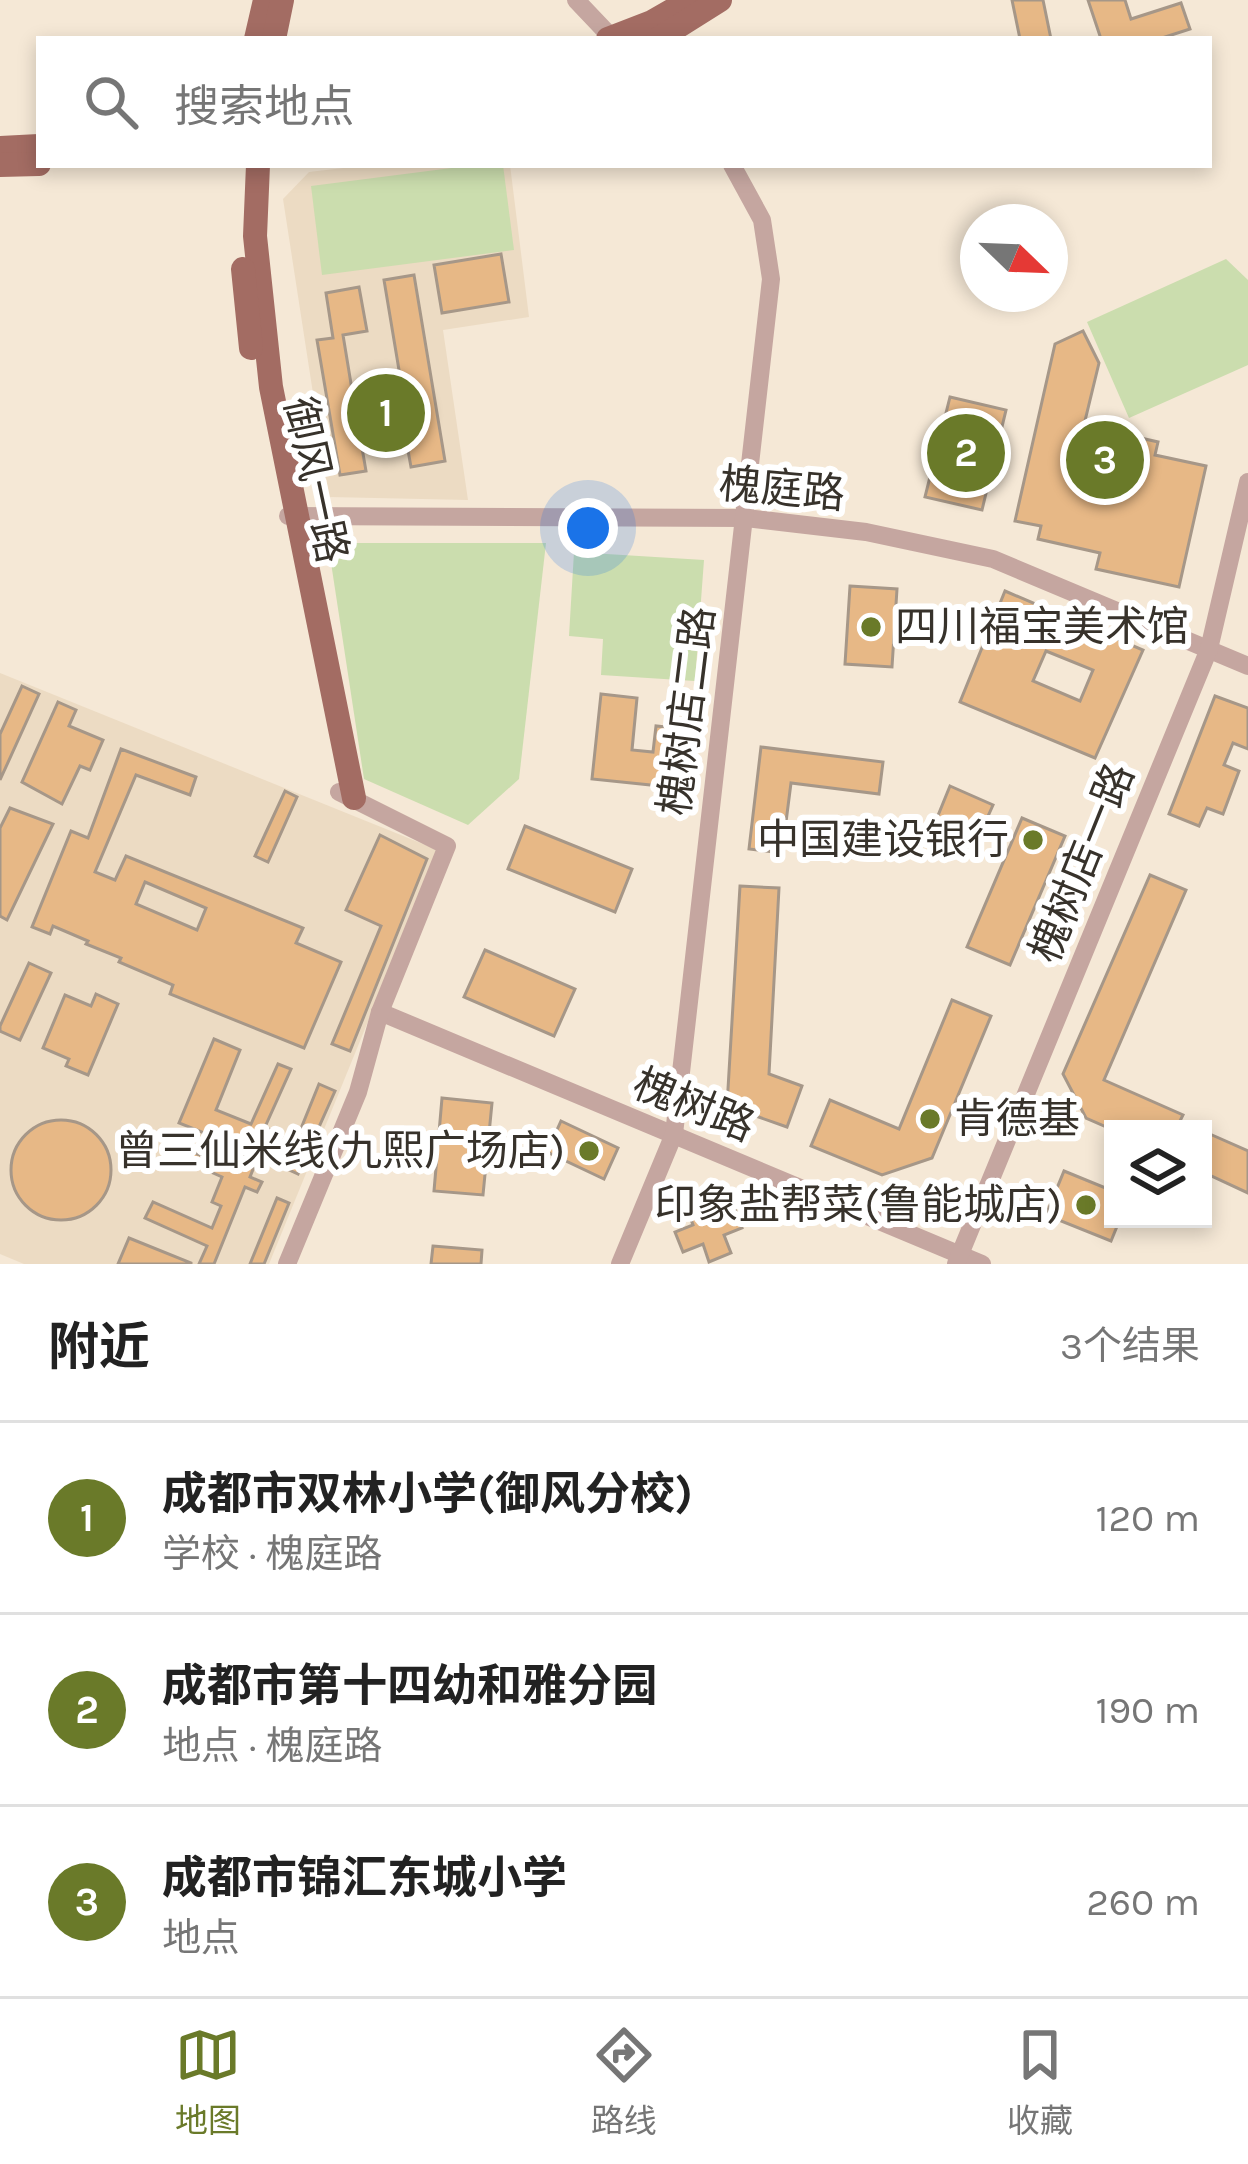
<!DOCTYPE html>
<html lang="zh">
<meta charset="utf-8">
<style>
:root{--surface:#fff;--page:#f2f2f2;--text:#222;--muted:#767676;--line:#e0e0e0;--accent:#6a7a29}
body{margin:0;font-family:Karla,"Noto Sans SC",sans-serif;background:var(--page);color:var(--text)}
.controls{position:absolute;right:36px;bottom:36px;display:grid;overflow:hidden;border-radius:0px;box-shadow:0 6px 18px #0003}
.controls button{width:108px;height:108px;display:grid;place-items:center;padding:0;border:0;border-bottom:3px solid var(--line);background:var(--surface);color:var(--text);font:60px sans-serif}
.compass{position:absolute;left:960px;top:204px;width:108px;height:108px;border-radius:50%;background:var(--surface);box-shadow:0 6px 18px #0003;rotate:113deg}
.you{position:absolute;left:588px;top:528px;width:42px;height:42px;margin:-30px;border:9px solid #fff;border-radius:50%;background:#1a73e8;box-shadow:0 0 0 18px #1a73e833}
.badge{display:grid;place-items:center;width:78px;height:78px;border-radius:50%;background:var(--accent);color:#fff;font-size:39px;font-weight:700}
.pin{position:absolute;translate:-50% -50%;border:6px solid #fff;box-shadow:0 3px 12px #0006}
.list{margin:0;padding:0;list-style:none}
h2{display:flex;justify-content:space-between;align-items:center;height:156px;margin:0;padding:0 48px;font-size:51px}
h2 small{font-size:39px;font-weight:400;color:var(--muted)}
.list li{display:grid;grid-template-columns:78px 1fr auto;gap:36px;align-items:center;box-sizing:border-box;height:192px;padding:0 48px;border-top:3px solid var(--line)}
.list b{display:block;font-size:45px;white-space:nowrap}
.list p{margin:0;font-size:39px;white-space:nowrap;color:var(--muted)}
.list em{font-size:39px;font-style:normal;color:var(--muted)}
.icon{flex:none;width:66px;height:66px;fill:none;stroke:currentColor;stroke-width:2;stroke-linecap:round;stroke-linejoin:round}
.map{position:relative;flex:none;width:1248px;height:1264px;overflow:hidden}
.search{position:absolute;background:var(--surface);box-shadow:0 6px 18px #0003;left:36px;right:36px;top:36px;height:132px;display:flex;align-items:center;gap:30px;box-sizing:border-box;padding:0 42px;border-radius:0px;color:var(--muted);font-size:45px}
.sheet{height:732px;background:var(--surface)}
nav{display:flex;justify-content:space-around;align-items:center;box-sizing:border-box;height:168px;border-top:3px solid var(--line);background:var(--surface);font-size:33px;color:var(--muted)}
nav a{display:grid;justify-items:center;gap:6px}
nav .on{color:var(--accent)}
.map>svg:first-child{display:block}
</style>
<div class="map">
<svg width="1248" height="1264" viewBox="0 0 1248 1264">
<rect width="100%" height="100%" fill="#f5e8d6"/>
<g fill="#ecdbc3">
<path d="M369,165H510L529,317L443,330L468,500L329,497L283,199L309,172Z"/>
<path d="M0,673L438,850L269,1264H24L0,1254Z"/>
</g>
<g fill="#cbddae">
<path d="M475,165H503L514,250L322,275L311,186Z"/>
<path d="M1226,259L1248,280V365L1129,418L1087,322Z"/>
<path d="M328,543H546L519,779L468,825L364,779Z"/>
<path d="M574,552L704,560L695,681L601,675L603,639L569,636Z"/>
</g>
<g fill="#e7b886" stroke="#a69788" stroke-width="3" fill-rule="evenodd">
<path d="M1012,0H1043L1051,39H1020Z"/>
<path d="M1088,0H1125L1131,19L1181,3L1190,29L1159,39H1101Z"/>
<path d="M501,254L509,302L442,313L434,265Z"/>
<path d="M414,275L445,461L411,467L405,434L361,442L366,471L340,475L317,340L333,338L326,293L359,287L367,331L343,335L355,408L404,400L384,280Z"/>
<path d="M1083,331L1099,363L1084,425L1158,442L1155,455L1206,466L1179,587L1096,569L1100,553L1038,539L1041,526L1015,521L1055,344Z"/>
<path d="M950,397L1006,410L982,510L925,497Z"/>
<path d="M850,586L897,589L892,667L845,664Z"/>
<path d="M1005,591L1143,650L1095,758L960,702ZM1046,651L1093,670L1080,701L1033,681Z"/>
<path d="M22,686L39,694L0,780V734Z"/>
<path d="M601,694L637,698L632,750L653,752L656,726L686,729L680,788L592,779Z"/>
<path d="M1215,696L1248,708V749L1233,743L1224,765L1239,771L1223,814L1207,808L1199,826L1169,814Z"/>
<path d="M58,702L76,710L69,726L103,740L90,770L80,766L62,804L22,782Z"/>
<path d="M761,747L883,762L879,794L791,783L782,853L749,849Z"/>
<path d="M121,749L196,777L190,795L136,775L95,872L115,880L126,856L303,928L296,943L341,962L304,1048L170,994L173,985L119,962L121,958L86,944L88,941L53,926L50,934L32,927L71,831L88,838ZM145,882L206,908L197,930L136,904Z"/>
<path d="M950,786L993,805L979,836L937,818Z"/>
<path d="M285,791L297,797L268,862L255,856Z"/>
<path d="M10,808L53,824L7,920L0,916V828Z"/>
<path d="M1022,818L1065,836L1010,965L967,947Z"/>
<path d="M525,826L632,869L615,912L508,869Z"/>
<path d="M380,835L427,859L350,1051L332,1044L381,926L346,910Z"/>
<path d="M1150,875L1186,890L1104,1080L1183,1115L1176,1129H1111L1086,1118L1063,1074Z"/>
<path d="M740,886L779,888L769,1074L802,1086L787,1127L727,1106Z"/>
<path d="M485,950L575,989L554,1036L464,997Z"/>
<path d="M29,963L51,973L20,1040L0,1031V1026Z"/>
<path d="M96,994L118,1004L88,1075L66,1066L69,1059L43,1048L65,995L91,1006Z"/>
<path d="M952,1000L991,1016L932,1158L882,1175L811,1146L830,1100L899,1129Z"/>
<path d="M214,1039L240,1050L216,1110L251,1124L278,1064L291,1069L265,1127L269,1129L250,1177L262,1182L257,1192L245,1187L214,1264H199L207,1246L145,1218L153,1202L212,1228L221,1206L212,1202L222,1177L175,1156L179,1146L238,1172L247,1150L179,1123Z"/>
<path d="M319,1084L335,1091L298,1174L285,1168Z"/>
<path d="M442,1098L492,1103L483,1195L434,1191Z"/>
<circle cx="61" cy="1170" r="50"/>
<path d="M561,1121L618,1148L604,1179L547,1152Z"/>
<path d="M1203,1131L1248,1151V1193L1203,1172Z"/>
<path d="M1064,1171L1113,1191V1219H1120L1111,1241L1046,1215Z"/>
<path d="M277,1198L289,1203L264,1264H250Z"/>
<path d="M712,1205L716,1217L735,1209L742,1228L724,1235L731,1253L709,1262L703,1244L683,1252L675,1232L693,1225L689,1214Z"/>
<path d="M129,1238L191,1263V1264H118Z"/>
<path d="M433,1246L482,1250L481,1264H431Z"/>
</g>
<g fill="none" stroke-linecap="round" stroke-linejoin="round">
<g stroke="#c5a6a0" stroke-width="18">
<path d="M576,0L613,39"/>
<path d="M288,516L746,518L866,532L993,559L1248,666"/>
<path d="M380,1012L982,1264"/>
<path d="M287,1264L358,1092L380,1012L447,846L339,792"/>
<path d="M620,1264L674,1134L771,279L762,220L732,165"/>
<path d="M956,1264L1209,649L1248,482"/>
</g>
<g stroke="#a36c63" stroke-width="24">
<path d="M256,39L265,0"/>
<path d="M274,39L282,0"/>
<path d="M608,39L652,22L690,0"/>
<path d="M658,39L720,0"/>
<path d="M0,148L39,146"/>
<path d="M0,165L39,164"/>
<path d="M258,165L255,236L271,387L354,798"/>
<path d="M243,269L251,348"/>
</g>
</g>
<g fill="#6a7a29" stroke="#fff" stroke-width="4.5">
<circle cx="871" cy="627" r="12"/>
<circle cx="1033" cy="840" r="12"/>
<circle cx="930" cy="1119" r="12"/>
<circle cx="589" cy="1151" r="12"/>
<circle cx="1086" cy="1205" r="12"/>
</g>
<g text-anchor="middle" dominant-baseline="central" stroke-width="12" stroke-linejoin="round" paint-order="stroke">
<g font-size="42" fill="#37322b" stroke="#fff">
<text transform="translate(316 480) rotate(78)">御风一路</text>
<text transform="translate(782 489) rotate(5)">槐庭路</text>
<text transform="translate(687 711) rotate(-83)">槐树店二路</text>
<text transform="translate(1082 863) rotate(-68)">槐树店一路</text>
<text transform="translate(694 1105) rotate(22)">槐树路</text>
</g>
<g font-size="42" fill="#37322b" stroke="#fff" text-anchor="end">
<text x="895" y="627" text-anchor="start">四川福宝美术馆</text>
<text x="1009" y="840">中国建设银行</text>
<text x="954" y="1119" text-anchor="start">肯德基</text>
<text x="565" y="1151">曾三仙米线(九熙广场店)</text>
<text x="1062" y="1205">印象盐帮菜(鲁能城店)</text>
</g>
</g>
</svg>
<div class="controls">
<button><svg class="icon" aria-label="layers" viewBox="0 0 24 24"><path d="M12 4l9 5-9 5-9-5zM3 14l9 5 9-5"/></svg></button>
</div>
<svg class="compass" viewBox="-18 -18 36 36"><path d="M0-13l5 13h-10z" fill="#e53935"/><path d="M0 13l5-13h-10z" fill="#767676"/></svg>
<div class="you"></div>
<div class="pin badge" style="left:386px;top:413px">1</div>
<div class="pin badge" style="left:966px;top:453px">2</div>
<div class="pin badge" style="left:1105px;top:460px">3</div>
<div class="search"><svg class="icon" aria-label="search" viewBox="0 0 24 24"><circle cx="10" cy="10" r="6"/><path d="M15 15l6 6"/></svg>搜索地点</div>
</div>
<section class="sheet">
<h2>附近<small>3个结果</small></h2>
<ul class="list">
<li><span class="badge">1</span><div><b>成都市双林小学(御风分校)</b><p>学校 · 槐庭路</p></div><em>120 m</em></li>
<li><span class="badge">2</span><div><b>成都市第十四幼和雅分园</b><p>地点 · 槐庭路</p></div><em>190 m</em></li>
<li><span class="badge">3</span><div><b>成都市锦汇东城小学</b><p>地点</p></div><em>260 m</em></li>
</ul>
</section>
<nav>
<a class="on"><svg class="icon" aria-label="map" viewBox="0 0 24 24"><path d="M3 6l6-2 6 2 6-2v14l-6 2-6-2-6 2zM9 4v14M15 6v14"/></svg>地图</a>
<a><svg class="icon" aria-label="directions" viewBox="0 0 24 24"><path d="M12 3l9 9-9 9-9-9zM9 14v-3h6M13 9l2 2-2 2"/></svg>路线</a>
<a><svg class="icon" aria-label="saved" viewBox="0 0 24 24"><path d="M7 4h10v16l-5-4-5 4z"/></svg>收藏</a>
</nav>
